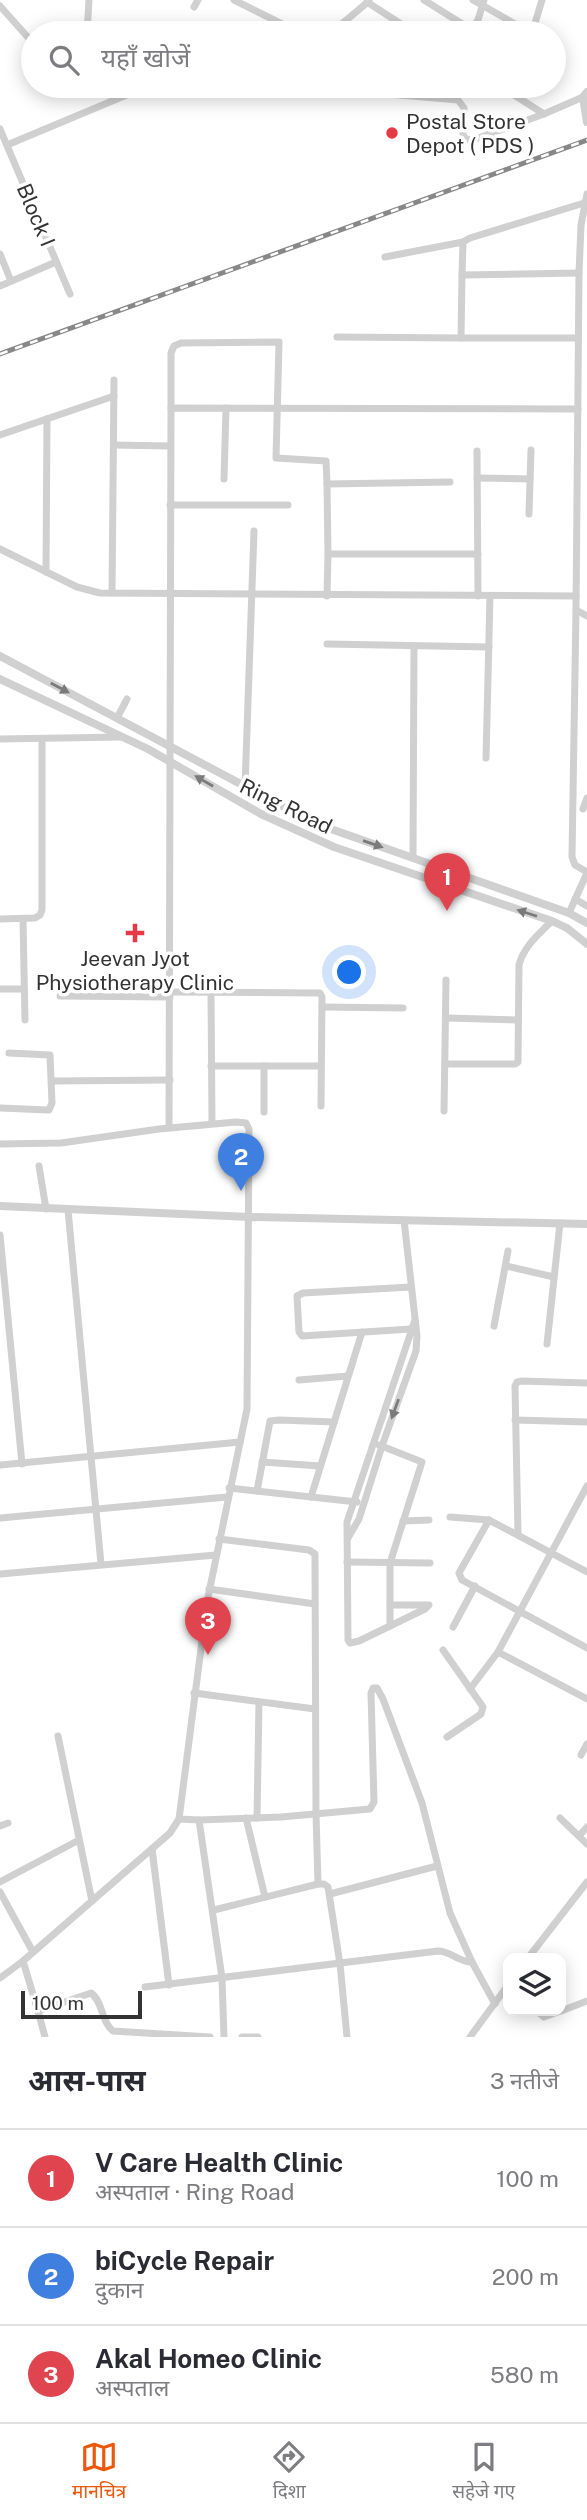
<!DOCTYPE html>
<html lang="hi">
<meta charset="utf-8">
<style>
:root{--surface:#fff;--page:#f2f2f3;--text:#2b2b33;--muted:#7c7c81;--line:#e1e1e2;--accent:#ea580c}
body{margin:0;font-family:"Public Sans","Noto Sans Devanagari",sans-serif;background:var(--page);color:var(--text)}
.controls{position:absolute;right:21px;bottom:21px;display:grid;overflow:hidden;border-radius:14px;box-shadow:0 4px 18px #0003}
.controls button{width:63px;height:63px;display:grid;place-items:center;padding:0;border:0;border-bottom:2px solid var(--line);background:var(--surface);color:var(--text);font:35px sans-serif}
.scale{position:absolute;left:21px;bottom:18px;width:121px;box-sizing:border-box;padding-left:7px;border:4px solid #333;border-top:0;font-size:19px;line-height:24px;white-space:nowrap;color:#333;-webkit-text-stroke:5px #fff;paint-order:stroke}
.you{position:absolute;left:350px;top:973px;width:24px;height:24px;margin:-18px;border:5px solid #fff;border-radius:50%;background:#1a73e8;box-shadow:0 0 0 10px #1a73e833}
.badge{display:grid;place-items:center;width:46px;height:46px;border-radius:50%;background:var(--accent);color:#fff;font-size:23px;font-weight:700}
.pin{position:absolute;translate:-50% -58px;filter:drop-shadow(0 2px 4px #0008)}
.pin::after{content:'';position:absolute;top:37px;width:24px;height:21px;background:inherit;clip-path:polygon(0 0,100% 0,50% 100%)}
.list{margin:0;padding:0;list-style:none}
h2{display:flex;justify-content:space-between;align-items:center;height:91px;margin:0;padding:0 28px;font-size:30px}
h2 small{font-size:23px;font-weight:400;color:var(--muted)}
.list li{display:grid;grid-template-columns:46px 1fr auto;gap:21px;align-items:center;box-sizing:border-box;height:98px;padding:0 28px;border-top:2px solid var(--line)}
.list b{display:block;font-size:26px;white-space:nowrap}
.list p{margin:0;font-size:23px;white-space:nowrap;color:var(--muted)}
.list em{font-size:23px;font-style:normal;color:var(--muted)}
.icon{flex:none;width:38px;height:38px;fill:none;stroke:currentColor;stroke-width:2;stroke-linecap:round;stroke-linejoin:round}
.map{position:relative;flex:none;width:587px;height:2037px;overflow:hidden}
.search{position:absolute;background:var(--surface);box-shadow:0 4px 18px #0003;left:21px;right:21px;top:21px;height:77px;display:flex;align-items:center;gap:18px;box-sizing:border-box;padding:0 24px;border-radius:38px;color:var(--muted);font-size:26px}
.sheet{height:385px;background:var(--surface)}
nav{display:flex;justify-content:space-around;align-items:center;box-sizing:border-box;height:98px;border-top:2px solid var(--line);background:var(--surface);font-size:19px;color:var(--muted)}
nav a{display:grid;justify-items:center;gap:4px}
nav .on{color:var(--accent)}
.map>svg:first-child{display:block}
</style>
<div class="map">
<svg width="587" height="2037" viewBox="0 0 587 2037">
<rect width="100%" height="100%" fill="#fff"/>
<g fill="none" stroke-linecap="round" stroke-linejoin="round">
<g stroke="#d0d0d0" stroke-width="7">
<path d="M234,0L300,33"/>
<path d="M424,0L472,30"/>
<path d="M473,0L531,33"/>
<path d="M367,2L415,33"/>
<path d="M0,6L33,43"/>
<path d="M194,7L198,0"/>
<path d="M87,33L89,0"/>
<path d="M331,33L369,1"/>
<path d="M469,33L478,20L484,0"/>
<path d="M532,33L542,0"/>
<path d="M315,86L388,94L398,86"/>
<path d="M500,86L544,114"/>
<path d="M388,94L458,100L464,108L463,135L466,139L473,140L544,114L583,97"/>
<path d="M0,129L70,294"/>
<path d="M7,145L148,86"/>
<path d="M587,194L581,225L579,273L576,610L587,616"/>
<path d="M0,254L11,281"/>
<path d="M385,257L463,242"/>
<path d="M579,273L462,275L463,242L470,238L584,203"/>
<path d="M462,275L461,338H578"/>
<path d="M0,286L56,262"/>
<path d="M337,337L461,338"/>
<path d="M171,408V353L174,346L181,343L279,342L276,458L326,461L327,484"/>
<path d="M0,435L114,396"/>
<path d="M114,445L170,446"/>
<path d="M477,451L478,596"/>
<path d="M477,478L530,479"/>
<path d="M224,479L226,408"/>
<path d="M170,505H288"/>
<path d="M529,514L531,450"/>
<path d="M0,549L77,587L100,593L576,596"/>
<path d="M328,554L327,484L450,482"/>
<path d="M46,572L47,419"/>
<path d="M112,593L114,380"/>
<path d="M327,596L328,554H478"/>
<path d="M576,610L572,857L575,865L587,872"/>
<path d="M327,644L489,647"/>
<path d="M117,718L127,699"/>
<path d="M0,739L122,737"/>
<path d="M486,758L490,596"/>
<path d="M245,787L254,531"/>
<path d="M583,809L587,798"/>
<path d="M413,857L414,647"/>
<path d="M575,899L587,906"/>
<path d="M569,913L587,873"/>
<path d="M0,919L35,918L40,915L42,910V740"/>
<path d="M23,919L25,1020"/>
<path d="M0,989H24"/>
<path d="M211,991L212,1123"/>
<path d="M170,992L320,993L322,997L321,1106"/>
<path d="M60,996L170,997"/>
<path d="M322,1007L403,1008"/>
<path d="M446,1018L518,1020"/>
<path d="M445,1064H515L518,1062L519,965C524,946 539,934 552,921"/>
<path d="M211,1066H321"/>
<path d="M52,1081L170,1080"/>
<path d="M0,1108L49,1110L52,1103L50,1055L9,1053"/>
<path d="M444,1111L446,980"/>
<path d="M264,1112V1066"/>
<path d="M169,1128L171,408L578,409"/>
<path d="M0,1144L61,1143L159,1129L236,1122L246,1123L249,1129L247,1409L207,1602L179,1819L170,1833L23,1961"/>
<path d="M39,1166L46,1209"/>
<path d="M68,1210L101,1564"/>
<path d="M0,1235L22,1464"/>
<path d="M506,1266L554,1277"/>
<path d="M411,1287L303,1293L297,1296L299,1332L302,1336L411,1329"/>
<path d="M494,1326L508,1251"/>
<path d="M547,1344L560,1223"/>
<path d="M299,1380L348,1376"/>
<path d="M515,1420L587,1422"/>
<path d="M379,1445L422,1462L390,1563V1626"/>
<path d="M262,1462L320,1466"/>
<path d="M0,1465L240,1442"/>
<path d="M587,1486L498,1652L587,1699"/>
<path d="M229,1488L357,1502"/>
<path d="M257,1491L270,1421L279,1420L334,1422"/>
<path d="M311,1497L362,1332"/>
<path d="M450,1517L489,1520"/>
<path d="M0,1518L227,1497"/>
<path d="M403,1521L429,1520"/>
<path d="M518,1534L515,1386L517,1382L522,1381L587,1383"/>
<path d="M348,1538L359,1519L382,1446L416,1351L417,1336L404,1220"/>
<path d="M219,1539L309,1550L315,1554L316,1814L318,1884"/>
<path d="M347,1562L430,1563"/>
<path d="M587,1572L489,1520L459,1573L462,1580L587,1648"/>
<path d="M0,1574L216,1555"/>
<path d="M209,1589L315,1604"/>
<path d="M390,1605H429L425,1609L359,1641L350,1643L348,1640L347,1522L415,1320"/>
<path d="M453,1627L475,1586"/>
<path d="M443,1650L483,1707L481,1714L447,1737"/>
<path d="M470,1689L498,1652"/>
<path d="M194,1693L315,1709"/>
<path d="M58,1736L92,1901"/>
<path d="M581,1755L587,1744"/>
<path d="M246,1818L265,1897"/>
<path d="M257,1818L259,1702"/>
<path d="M560,1818L587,1844"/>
<path d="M179,1819L199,1820L222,1978L224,2037"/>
<path d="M199,1820L281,1817L370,1809L374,1802L371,1693L373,1688H377L383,1699L422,1803L450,1913L472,1962L495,2004"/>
<path d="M0,1826L8,1823"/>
<path d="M579,1836L587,1827"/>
<path d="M152,1849L169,1985"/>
<path d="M0,1882L79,1840"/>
<path d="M0,1892L33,1952"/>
<path d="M330,1894L437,1866"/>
<path d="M214,1910L318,1884H324L328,1887L340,1964L347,2037"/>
<path d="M528,1958L587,1882"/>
<path d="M0,1978L23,1961L38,2011L91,1993C103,2001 101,2022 113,2031L210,2037"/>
<path d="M145,1987L438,1951C451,1951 458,1962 472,1962"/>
<path d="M38,2011L45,2037"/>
<path d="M537,2011L544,2017L560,2011"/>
<path d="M561,2011L587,2001"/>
<path d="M242,2037H258"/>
<path d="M470,2037L508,1985"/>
</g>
<g stroke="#d0d0d0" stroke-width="8">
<path d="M587,92L583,97L587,122"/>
<path d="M0,656L314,823L569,913L587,923"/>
<path d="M0,679L148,749L261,814L334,847L552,921L567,928L587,944"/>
<path d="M0,1206L250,1217L587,1224"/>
</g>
<g stroke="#888" stroke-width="5">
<path id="rail" d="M0,354L587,140"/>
</g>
<use href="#rail" stroke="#fff" stroke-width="2.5" stroke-dasharray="8" stroke-linecap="butt"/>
</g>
<defs><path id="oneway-solid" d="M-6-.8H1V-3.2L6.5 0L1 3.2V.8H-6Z" transform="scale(1.75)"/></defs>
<g fill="#7a7a7a">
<use href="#oneway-solid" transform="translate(60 688) rotate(28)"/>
<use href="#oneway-solid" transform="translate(204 781) rotate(-150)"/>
<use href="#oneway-solid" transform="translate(373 844) rotate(19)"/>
<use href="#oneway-solid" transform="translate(527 913) rotate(-162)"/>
<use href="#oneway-solid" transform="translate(395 1409) rotate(110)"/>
</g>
<g fill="#e63946" stroke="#fff" stroke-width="2.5">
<circle cx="392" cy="133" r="7"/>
<path d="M131.5 922.5h7v7h7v7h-7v7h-7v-7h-7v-7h7z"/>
</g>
<g text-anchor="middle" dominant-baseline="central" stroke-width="7" stroke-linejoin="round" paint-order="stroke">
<g font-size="21" fill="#333" stroke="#fff" text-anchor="start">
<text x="406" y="121">Postal Store<tspan x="406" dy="24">Depot ( PDS )</tspan></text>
<text x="135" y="958" text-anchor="middle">Jeevan Jyot<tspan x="135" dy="24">Physiotherapy Clinic</tspan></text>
</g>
<g font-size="21" fill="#333" stroke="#fff">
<text transform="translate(36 215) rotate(67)">Block I</text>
<text transform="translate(286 806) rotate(26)">Ring Road</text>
</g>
</g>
</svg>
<div class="controls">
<button><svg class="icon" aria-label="layers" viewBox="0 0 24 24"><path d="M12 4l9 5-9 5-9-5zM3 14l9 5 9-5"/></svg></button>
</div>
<div class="scale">100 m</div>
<div class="you"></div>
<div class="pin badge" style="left:447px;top:911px;background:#e0444e">1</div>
<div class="pin badge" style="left:241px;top:1191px;background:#3f7fe0">2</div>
<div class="pin badge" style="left:208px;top:1655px;background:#e0444e">3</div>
<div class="search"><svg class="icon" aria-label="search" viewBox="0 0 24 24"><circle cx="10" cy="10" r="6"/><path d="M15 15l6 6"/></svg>यहाँ खोजें</div>
</div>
<section class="sheet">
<h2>आस-पास<small>3 नतीजे</small></h2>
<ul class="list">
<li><span class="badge" style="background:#e0444e">1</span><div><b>V Care Health Clinic</b><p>अस्पताल · Ring Road</p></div><em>100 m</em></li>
<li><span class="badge" style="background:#3f7fe0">2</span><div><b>biCycle Repair</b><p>दुकान</p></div><em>200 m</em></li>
<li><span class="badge" style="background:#e0444e">3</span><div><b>Akal Homeo Clinic</b><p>अस्पताल</p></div><em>580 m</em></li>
</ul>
</section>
<nav>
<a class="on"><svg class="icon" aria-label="map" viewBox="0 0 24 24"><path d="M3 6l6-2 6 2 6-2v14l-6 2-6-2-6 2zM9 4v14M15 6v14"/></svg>मानचित्र</a>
<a><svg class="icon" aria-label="directions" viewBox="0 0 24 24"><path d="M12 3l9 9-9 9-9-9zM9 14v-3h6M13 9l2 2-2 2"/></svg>दिशा</a>
<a><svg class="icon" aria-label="saved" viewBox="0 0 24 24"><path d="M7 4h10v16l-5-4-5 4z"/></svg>सहेजे गए</a>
</nav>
